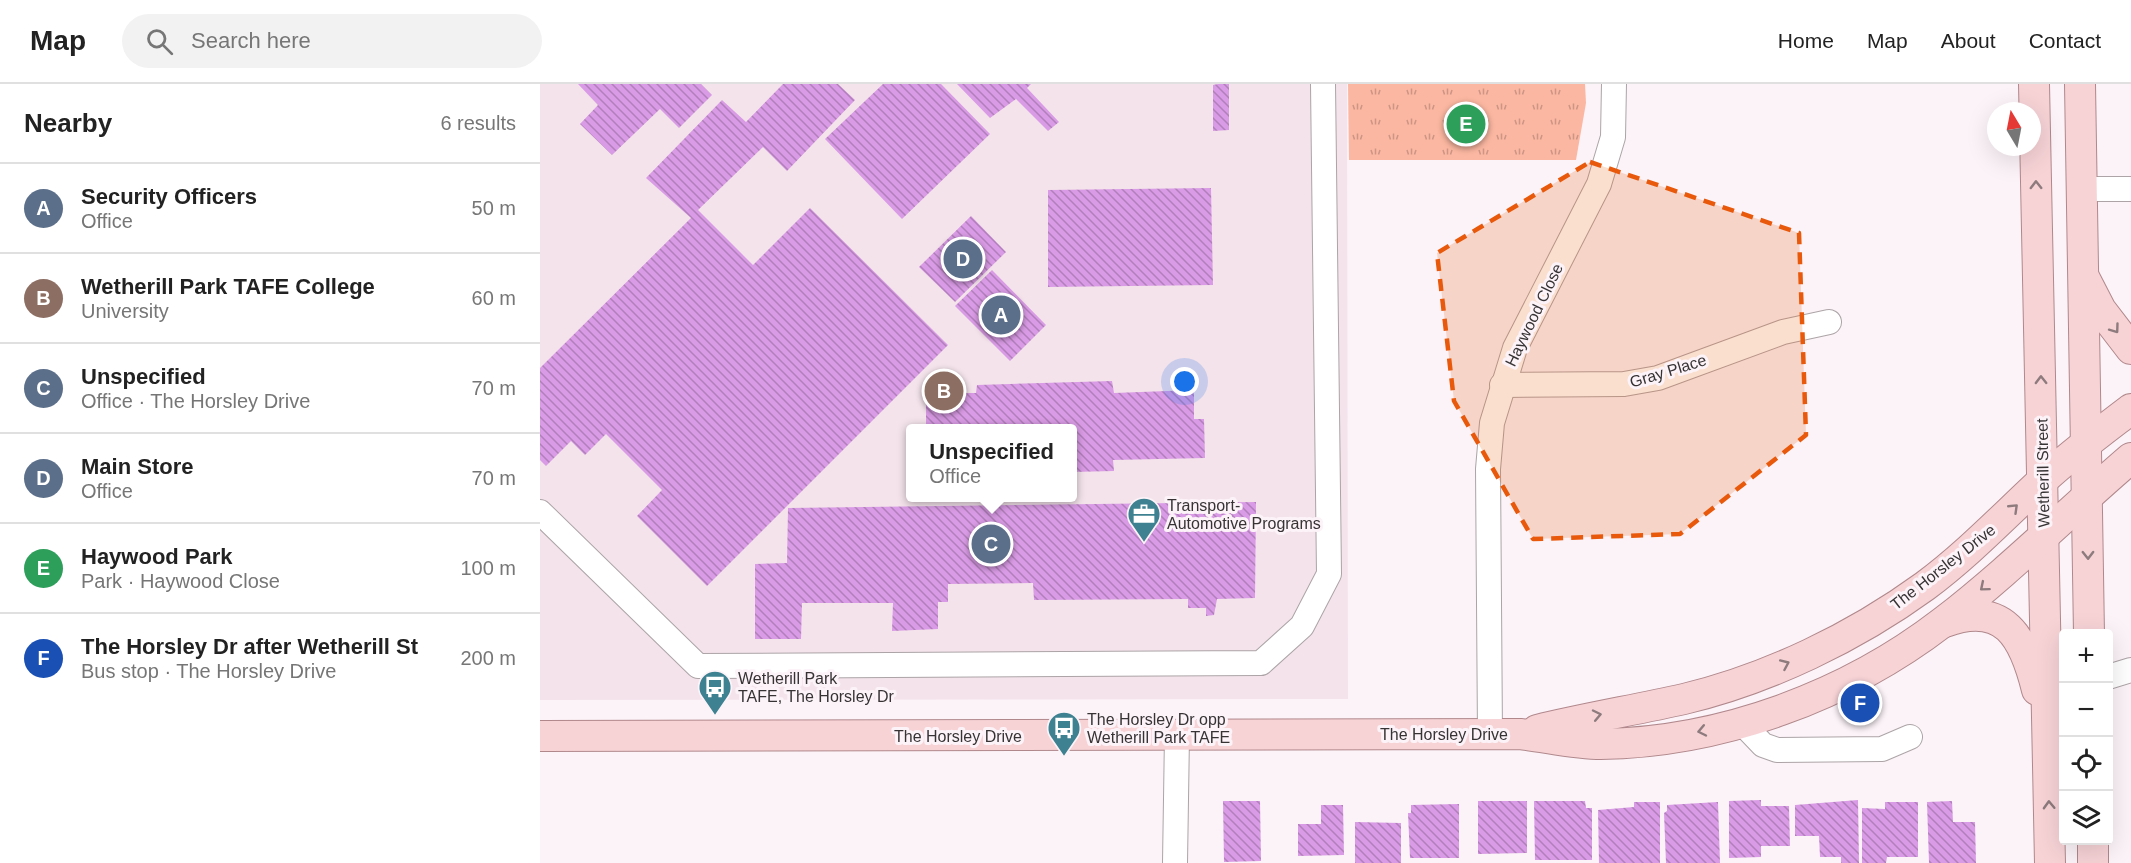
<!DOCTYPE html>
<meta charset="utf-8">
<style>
:root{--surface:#fff;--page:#f2f2f2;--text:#222;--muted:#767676;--line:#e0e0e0;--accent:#2563eb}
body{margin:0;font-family:Helvetica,sans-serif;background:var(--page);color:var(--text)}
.controls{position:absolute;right:18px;bottom:18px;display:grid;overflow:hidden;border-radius:6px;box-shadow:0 6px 24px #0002}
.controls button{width:54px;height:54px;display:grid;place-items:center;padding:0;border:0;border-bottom:2px solid var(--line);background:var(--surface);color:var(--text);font:30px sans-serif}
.compass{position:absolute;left:1447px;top:18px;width:54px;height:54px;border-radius:50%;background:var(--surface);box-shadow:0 6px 24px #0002;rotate:350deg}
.you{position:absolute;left:645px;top:298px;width:21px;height:21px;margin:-15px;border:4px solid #fff;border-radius:50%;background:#1a73e8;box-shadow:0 0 0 9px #1a73e833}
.badge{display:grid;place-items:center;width:39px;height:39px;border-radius:50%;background:var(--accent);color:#fff;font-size:20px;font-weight:700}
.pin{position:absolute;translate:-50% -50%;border:3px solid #fff;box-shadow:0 2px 6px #0006}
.popup{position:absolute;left:366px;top:340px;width:171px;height:78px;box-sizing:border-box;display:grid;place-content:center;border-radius:6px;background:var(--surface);filter:drop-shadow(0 2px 4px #0005);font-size:20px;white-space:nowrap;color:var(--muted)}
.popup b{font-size:22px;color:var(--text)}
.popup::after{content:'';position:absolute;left:50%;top:100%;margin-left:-12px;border:12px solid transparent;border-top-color:var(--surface)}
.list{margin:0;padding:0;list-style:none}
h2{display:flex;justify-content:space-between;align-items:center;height:78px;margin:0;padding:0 24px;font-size:26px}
h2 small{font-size:20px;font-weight:400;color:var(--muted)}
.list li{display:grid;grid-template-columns:39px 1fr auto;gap:18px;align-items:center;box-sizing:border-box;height:90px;padding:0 24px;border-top:2px solid var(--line)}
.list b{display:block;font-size:22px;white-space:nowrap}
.list p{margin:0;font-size:20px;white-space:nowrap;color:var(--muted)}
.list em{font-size:20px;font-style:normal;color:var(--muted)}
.icon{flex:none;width:33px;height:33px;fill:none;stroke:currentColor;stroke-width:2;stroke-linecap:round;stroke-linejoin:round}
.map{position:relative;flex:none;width:1591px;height:779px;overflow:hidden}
header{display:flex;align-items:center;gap:36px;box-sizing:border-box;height:84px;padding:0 30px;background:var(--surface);border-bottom:2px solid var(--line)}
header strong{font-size:28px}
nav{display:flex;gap:33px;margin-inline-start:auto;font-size:21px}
.search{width:420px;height:54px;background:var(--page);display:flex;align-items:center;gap:15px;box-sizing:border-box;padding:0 21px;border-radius:33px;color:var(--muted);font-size:22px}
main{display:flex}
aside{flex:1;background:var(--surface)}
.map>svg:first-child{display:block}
</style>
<header>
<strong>Map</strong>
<div class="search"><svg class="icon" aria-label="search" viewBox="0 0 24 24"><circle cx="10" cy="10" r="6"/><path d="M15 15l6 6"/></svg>Search here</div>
<nav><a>Home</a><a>Map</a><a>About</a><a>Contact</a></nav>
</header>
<main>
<aside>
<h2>Nearby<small>6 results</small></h2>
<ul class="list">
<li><span class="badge" style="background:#5c6f8a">A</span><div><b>Security Officers</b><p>Office</p></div><em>50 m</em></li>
<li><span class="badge" style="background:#8d6e63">B</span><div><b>Wetherill Park TAFE College</b><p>University</p></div><em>60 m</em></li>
<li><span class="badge" style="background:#5c6f8a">C</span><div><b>Unspecified</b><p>Office · The Horsley Drive</p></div><em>70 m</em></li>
<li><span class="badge" style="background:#5c6f8a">D</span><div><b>Main Store</b><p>Office</p></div><em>70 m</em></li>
<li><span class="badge" style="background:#2e9e5b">E</span><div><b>Haywood Park</b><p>Park · Haywood Close</p></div><em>100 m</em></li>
<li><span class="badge" style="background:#1a4fb4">F</span><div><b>The Horsley Dr after Wetherill St</b><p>Bus stop · The Horsley Drive</p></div><em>200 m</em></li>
</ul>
</aside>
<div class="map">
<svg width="1591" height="779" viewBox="0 0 1591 779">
<defs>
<pattern id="grass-tufts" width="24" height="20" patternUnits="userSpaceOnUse" patternTransform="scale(1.5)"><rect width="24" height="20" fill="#fbb7a1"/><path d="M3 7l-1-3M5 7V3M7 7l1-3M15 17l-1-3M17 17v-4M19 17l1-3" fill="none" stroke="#cc9584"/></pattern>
<pattern id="building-back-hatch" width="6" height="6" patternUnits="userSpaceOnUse" patternTransform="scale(1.5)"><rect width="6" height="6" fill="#d99be5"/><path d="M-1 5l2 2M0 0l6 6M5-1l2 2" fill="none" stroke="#b17fba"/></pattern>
</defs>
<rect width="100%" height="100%" fill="#fcf3f8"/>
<path fill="#f4e3eb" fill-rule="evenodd" d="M0,0H807L808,615L0,616ZM370,344H532V414H370Z"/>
<path fill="url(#grass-tufts)" d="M808,0H1045L1046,19L1036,76H809Z"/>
<g fill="url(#building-back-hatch)">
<path d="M38,0H161L172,11L139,44L120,25L72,71L40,40L58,21Z"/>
<path d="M243,0H298L315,16L247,87L223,63L158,126L213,181L270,124L408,261L167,502L97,432L122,406L66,350L45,371L31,357L6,382L0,376V284L151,134L106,94L182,16L206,38Z"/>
<path d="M343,0H401L450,50L362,135L285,55Z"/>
<path d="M417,0H491L487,4L519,38L508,47L476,15L450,34Z"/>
<path d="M678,0H689V46L673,47V1Z"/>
<path d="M671,104L673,201L508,203V106Z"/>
<path d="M431,132L466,168L415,218L379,183Z"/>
<path d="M452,186L506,241L470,277L415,222Z"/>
<path d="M572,297L574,309L654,306V335H664L665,374L573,376L574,387L532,388V344H386V309H436L437,301Z"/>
<path d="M716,418L715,514L677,515L674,531L666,532V524H648V515L494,516L493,499L408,500V518H398V545L352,547L353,519H262L261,555H215V480L247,479L248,424Z"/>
<path d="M1221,716V722H1249L1250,762H1221V773L1189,774V717Z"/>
<path d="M1318,716L1319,779H1301V773H1280L1279,752H1255V721Z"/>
<path d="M683,717H720L721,777L684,778Z"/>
<path d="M938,717H987V769L938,770Z"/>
<path d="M994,717H1045L1046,724H1052V776H995Z"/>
<path d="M1412,717L1413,738H1435L1436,779H1389L1387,718Z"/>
<path d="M1094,718H1120V779H1059L1058,726L1094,723Z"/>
<path d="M1178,718L1180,779H1126L1124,729L1127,727V721Z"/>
<path d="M1345,718H1378V773H1347L1346,779H1322V724L1345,725Z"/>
<path d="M919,720V774H870L868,729H871V721Z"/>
<path d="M781,721H803L804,771L758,772V740H781Z"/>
<path d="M815,738L861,739V779H815Z"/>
</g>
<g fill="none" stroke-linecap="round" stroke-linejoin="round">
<g stroke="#aca4a7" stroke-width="26">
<g id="minor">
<path d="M1541,105H1591"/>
<path d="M962,301L1084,300L1118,294L1243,248L1289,238"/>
<path d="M0,428L158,582L721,579L762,542L789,490L783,0"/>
<path d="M1568,593L1591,586"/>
<path d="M1201,638L1223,661L1237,666L1342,665L1370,653"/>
<path d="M950,651L948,385L952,339L975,264L1059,100L1073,53L1074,0"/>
<path d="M635,779L637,651"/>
</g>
</g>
<g stroke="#b0888c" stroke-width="32">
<g id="major">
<path d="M1494,0L1510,779"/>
<path d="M1540,0L1549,550"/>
<path d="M1544,193L1561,226L1591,265"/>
<path d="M1405,538C1464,516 1484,553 1497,606"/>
<path d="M997,646C1046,634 1095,626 1144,615C1228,595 1315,553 1385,502C1428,470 1464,432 1503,396C1531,370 1561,348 1591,325"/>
<path d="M0,652L980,650C1006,653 1035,660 1061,660C1182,658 1307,612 1403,538C1468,488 1528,428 1591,374"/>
<path d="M1553,756V779"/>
</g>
</g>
<use href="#minor" stroke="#fff" stroke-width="24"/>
<use href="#major" stroke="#f7d3d6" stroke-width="30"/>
</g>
<defs><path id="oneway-chevron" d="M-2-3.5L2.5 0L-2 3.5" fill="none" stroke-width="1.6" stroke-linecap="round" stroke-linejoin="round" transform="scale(1.5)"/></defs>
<g stroke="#8d7b7d">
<use href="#oneway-chevron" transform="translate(1496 101) rotate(-91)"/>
<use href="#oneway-chevron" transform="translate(1575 245) rotate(54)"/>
<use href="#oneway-chevron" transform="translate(1501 296) rotate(-91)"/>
<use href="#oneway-chevron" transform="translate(1474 424) rotate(-44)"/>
<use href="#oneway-chevron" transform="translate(1548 471) rotate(89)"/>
<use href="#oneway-chevron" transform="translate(1444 503) rotate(140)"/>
<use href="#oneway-chevron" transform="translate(1245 580) rotate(-24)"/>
<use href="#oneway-chevron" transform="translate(1057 631) rotate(-12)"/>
<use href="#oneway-chevron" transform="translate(1162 647) rotate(168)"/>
<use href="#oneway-chevron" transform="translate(1509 721) rotate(-92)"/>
</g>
<path fill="#e8590c" fill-opacity="0.2" stroke="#e8590c" stroke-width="4.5" stroke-dasharray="12 8" stroke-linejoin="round" d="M1050,78L1259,149L1266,351L1140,450L993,455L914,317L897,169Z"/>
<defs>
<g id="office-pin" transform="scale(1.725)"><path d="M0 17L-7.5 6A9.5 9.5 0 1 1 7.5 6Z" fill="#3e8191" stroke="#fcf3f8"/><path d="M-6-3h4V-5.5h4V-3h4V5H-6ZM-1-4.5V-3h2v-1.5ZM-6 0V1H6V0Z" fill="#fff"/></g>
<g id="bus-pin" transform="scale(1.725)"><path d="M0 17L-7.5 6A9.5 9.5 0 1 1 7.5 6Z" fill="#3e8191" stroke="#fcf3f8"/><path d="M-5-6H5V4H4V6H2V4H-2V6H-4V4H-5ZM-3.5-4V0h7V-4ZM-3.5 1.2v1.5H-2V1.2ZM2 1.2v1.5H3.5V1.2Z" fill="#fff"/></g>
</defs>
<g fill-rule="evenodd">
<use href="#office-pin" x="604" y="430"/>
<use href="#bus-pin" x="175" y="603"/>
<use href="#bus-pin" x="524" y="644"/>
</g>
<g text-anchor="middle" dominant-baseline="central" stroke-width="6" stroke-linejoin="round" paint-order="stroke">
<g font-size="16" fill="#373335" stroke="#fcf3f8">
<text transform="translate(994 231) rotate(-64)">Haywood Close</text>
<text transform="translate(1128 287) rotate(-17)">Gray Place</text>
<text transform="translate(1503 389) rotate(-91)">Wetherill Street</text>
<text transform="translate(1403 483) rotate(-38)">The Horsley Drive</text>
<text x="904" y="650">The Horsley Drive</text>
<text x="418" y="652">The Horsley Drive</text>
</g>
<g font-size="16" fill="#373335" stroke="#fcf3f8" text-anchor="start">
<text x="627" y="421">Transport-<tspan x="627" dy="18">Automotive Programs</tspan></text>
<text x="198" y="594">Wetherill Park<tspan x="198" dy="18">TAFE, The Horsley Dr</tspan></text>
<text x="547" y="635">The Horsley Dr opp<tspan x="547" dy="18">Wetherill Park TAFE</tspan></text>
</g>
</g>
</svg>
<div class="controls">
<button>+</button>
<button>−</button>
<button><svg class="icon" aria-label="locate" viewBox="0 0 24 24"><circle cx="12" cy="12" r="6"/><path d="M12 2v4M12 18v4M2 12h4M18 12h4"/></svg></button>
<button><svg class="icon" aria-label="layers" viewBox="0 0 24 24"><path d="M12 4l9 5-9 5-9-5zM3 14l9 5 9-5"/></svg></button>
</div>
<svg class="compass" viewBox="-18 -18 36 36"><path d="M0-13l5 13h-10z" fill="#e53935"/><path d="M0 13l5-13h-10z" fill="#767676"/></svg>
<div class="you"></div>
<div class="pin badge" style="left:461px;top:231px;background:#5c6f8a">A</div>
<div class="pin badge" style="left:404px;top:307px;background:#8d6e63">B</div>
<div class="pin badge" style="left:451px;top:460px;background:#5c6f8a">C</div>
<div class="popup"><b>Unspecified</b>Office</div>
<div class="pin badge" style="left:423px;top:175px;background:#5c6f8a">D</div>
<div class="pin badge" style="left:926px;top:40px;background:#2e9e5b">E</div>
<div class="pin badge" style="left:1320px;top:619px;background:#1a4fb4">F</div>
</div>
</main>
